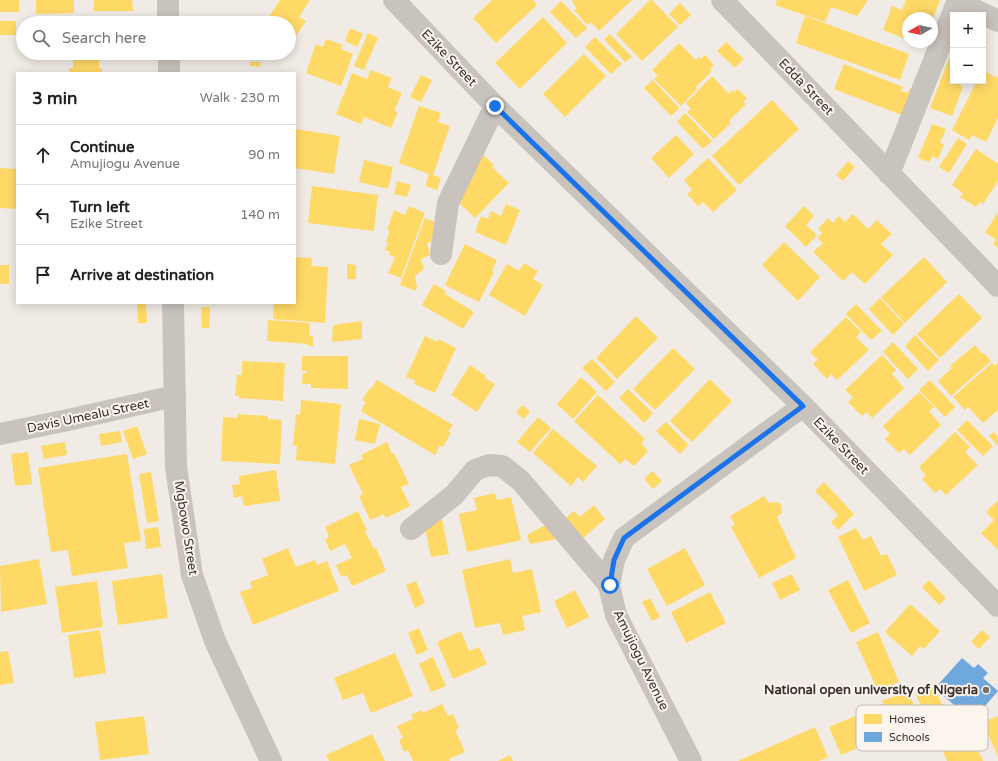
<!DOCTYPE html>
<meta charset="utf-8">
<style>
:root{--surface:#fff;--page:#f6f6f6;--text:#202124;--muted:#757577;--line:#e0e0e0}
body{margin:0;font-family:"Varela Round",sans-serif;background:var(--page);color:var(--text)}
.controls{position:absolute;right:12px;top:12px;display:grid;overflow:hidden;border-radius:0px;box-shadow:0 2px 10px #0003}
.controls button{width:36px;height:36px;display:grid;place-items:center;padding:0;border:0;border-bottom:1px solid var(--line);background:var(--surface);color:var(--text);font:20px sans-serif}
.compass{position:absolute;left:902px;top:12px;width:36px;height:36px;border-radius:50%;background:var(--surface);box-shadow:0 2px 10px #0003;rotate:261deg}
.stop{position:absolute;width:12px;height:12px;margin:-9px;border:3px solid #1a73e8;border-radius:50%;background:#fff}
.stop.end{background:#1a73e8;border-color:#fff;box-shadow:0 1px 4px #0008}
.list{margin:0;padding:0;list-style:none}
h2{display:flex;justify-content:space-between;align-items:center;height:52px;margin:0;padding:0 16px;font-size:17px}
h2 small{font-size:13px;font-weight:400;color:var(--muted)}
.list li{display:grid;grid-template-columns:26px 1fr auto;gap:12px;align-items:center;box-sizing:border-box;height:60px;padding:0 16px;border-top:1px solid var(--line)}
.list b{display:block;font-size:15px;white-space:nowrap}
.list p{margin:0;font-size:13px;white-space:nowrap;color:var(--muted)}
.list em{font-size:13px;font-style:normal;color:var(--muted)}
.icon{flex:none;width:22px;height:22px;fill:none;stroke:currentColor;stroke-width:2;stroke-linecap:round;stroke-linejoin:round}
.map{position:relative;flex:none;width:998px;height:761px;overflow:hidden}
.search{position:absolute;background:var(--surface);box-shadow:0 2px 10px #0003;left:16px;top:16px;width:280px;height:44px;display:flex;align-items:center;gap:10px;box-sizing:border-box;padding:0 14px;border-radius:22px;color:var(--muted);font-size:15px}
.panel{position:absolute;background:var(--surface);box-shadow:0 2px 10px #0003;left:16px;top:72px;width:280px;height:232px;border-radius:0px}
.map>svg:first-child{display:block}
</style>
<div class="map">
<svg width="998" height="761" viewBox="0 0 998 761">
<rect width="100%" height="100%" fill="#f0ebe5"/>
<g fill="#ffd966">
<rect x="0" y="0" width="19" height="12"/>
<path d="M36,0H74V13L36,14Z"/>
<path d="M94,0H132L133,11H94Z"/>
<path d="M280,0H310L299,17L306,21L290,45L289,44V23H265Z"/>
<path d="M492,0H533L537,5L496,43L473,18Z"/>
<path d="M573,0H632L599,31L591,22L587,25L574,10L577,8L572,2Z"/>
<path d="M650,0H652L678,27L642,61L616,34Z"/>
<path d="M777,0H868L857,16L831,7L825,22L775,5Z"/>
<path d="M906,0H940L933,18H908V40L883,30L892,6L902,10Z"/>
<path d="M561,1L587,28L576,38L550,12Z"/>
<path d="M680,3L691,15L680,25L669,14Z"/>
<path d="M805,16L909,54L900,80L796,43Z"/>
<path d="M543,17L567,43L520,89L495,63Z"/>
<rect x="0" y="21" width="16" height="14"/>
<path d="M350,28L363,34L357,47L345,41Z"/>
<path d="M368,33L378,38L364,70L354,66Z"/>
<path d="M610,34L632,57L625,62L604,39Z"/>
<path d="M595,37L622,64L611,74L585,47Z"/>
<path d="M326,39L343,45L341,49L353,54L341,86L306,73L316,44L323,47Z"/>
<path d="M726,42L744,59L735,68L717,51Z"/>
<path d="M679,43L696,60L699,57L701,59L705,55L714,65L710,69L712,71L696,87L697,89L681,106L654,79L658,75L652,70Z"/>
<path d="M73,53H99V68L102,69V73H69V68H73Z"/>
<path d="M584,54L606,76L565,117L543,94Z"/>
<path d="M949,58L953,60V81H962L960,86L963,87L952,116L930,108Z"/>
<path d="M250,62H261L260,67L250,66Z"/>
<path d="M844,64L903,87L901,91L908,93L910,88L914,90L904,116L834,89Z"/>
<path d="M371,70L392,78L388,87L402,93L394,111L398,112L391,128L364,117L361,124L336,114L352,73L367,79Z"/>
<path d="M983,71L998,78V118L986,142L972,135L969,140L952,130L977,81H983Z"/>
<path d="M421,75L432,80L421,102L410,97Z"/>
<path d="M712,76L729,94L732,90L734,92L738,89L747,98L743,102L746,104L729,121L731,123L714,139L687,112L691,109L686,103Z"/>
<path d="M653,80L679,108L671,116L644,88Z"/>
<path d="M772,100L799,129L739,185L712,156Z"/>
<path d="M419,106L441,113L438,122L450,126L433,175L441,178L437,190L425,186L429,174L399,163Z"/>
<path d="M685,113L712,141L703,149L677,122Z"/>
<path d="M932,124L946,129L940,143L944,144L938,159L932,156L930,162L918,158Z"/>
<path d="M295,129L340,136L334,174L295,168Z"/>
<path d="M676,135L694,154L669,178L651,158Z"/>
<path d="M958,138L967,144L949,173L939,167Z"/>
<path d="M976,149L998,164V181L983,204L980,202L976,207L960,197L963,193L952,185Z"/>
<path d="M480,152L494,165L492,167L509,183L475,218L455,199Z"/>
<path d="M708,158L737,190L713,212L703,202L698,206L687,194L692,190L684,180Z"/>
<path d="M364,160L393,167L388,189L359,182Z"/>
<path d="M848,161L855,167L843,181L836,175Z"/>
<path d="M0,168L17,169V209L0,208Z"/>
<path d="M397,181L411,185L407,197L394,194Z"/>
<path d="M312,186L378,195L374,231L308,223Z"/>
<path d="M506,204L520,210L506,245L475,232L481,216L488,219L491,211L501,216Z"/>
<path d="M409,206L425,213L401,278L388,273L395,257L389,255L390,252L385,250L388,242L386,241L390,231L387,230L394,210L405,215Z"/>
<path d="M804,206L814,216L806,225L817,235L806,247L785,226Z"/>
<path d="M998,212V248L993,244L996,239L985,233Z"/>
<path d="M853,214L868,229L877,220L892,234L881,244L893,255L865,284L852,272L843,281L813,252L823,243L817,238L822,233L818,229L828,218L833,223L839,216L845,222Z"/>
<path d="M425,218L435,222L433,228L436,240L427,243L430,255L421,259L424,269L415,276L417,287L416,291L400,285Z"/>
<path d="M784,242L820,277L798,301L762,265Z"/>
<path d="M465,244L497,260L492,271L494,272L479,302L445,285Z"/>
<path d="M295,257L312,258L311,266L328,267L325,323L273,319L274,303H295Z"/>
<path d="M924,257L947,282L905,323L881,297Z"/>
<path d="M524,263L538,271L533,279L543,285L525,316L489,295L507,264L519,271Z"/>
<path d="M347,264L356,265V279H347Z"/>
<rect x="0" y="265" width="9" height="19"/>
<path d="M434,284L446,291L445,294L474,312L463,329L422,305Z"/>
<path d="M959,294L982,318L940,358L917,334Z"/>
<path d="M880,298L904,324L893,335L869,309Z"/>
<path d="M137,303H146L147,323H138Z"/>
<path d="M856,304L882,331L871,340L846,314Z"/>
<path d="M201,307H210L209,328H202Z"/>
<path d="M636,316L658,338L617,379L596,358Z"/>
<path d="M846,317L861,332L856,337L869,350L837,380L831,374L827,379L813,364L818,360L810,352Z"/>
<path d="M268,320L310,323L309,336H313V346H308V344L267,341Z"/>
<path d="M362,321V339L332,342L333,325Z"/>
<path d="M915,335L939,360L928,371L905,346Z"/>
<path d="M425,336L437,342L438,339L456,348L435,393L414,384L416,381L406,377Z"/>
<path d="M893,342L918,369L908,379L883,352Z"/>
<path d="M975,345L982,354L984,353L991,361L951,396L938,381L952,368L950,366Z"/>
<path d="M673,348L695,369L655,410L633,389Z"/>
<path d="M882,355L896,370L892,374L904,388L872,418L867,412L862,416L848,402L853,397L845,390Z"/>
<path d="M302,356H348V389L311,388V384H302L303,373H307V371H302Z"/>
<path d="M592,359L615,382L606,391L582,368Z"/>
<path d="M242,361L285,363L283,401L239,398V396H235L237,375H242Z"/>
<path d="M992,363L994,366L998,363V410L983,423L968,407L965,410L953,397Z"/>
<path d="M470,365L486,376L485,378L495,384L477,412L451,395Z"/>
<path d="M581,377L597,392L573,419L557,404Z"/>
<path d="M710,379L732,401L692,442L670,421Z"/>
<path d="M377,380L453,425L448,432L451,433L443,447L440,445L435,455L361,411L366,402L362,400L370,388L371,389Z"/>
<path d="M930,380L955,407L945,417L919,390Z"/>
<path d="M628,389L653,413L644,423L619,398Z"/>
<path d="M919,392L934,407L929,411L941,425L910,455L904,449L899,453L885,439L890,434L883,426Z"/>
<path d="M598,395L645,439L641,443L648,451L634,466L625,459L620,464L574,421Z"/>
<path d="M301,400L341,404L335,464L296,460L297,446H293L296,414L300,415Z"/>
<path d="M522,405L530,411L524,419L516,413Z"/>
<path d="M237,414L268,416V419L282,420L280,464L221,461L223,417L237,418Z"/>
<path d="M538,417L551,428L530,452L517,442Z"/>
<path d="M359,419L380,424L375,444L355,440Z"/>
<path d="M967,420L993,446L983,456L957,430Z"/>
<path d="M666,422L689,445L680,454L656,431Z"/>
<path d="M137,426L147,454L133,459L123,431Z"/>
<path d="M553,429L597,466L583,482L578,477L571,486L533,453Z"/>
<path d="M120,431L122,442L101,446L99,434Z"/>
<path d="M955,432L970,447L965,452L978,465L946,495L940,489L935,493L922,479L926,475L919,467Z"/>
<path d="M994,432L998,437V446L989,436Z"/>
<path d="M65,442L67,455L44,459L41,446Z"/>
<path d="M387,442L392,454L394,453L409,484L401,487L410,506L386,518L384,514L370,520L359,496L363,494L349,465L363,459L361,455Z"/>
<path d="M28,452L32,484L15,486L11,454Z"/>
<path d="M127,454L141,541L124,543L128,568L72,576L68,550L51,552L38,468Z"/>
<path d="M276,470L280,501L244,506L242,496L234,498L232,485L240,484L239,476Z"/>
<path d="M652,471L662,481L653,489L644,479Z"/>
<path d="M151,472L159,521L147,523L139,474Z"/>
<path d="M824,482L854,514L838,530L831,522L838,515L815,491Z"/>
<path d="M495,493L497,500L511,497L521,540L467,552L459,514L477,510L474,498Z"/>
<path d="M764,496L769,503L778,502L781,505L782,513L777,517L796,558L759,578L731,527L735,524L730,516Z"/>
<path d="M998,500V550L981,533L994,520L986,512Z"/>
<path d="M594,505L605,519L581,540L564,519L574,511L580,517Z"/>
<path d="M358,511L367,530L365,531L374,549L376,548L386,571L352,586L347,575L341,577L336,565L352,558L345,544L330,551L325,539L329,537L325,527Z"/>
<path d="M442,519L449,554L431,557L424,523Z"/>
<path d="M547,524L557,539L530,544L527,535Z"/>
<path d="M158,527L161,547L146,549L144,529Z"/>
<path d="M856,528L863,540L871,536L881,556L887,554L897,575L864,591L838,537Z"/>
<path d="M288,548L296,567L315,560L317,565L327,561L339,591L253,625L240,592L252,588L250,582L268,575L262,559Z"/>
<path d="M685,548L705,585L667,606L647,569Z"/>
<path d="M39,559L47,604L1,612L0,566Z"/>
<path d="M510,559L513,573L532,569L541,612L522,616L525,630L503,635L500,623L475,628L462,570Z"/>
<path d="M162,574L168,618L118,625L112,581Z"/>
<path d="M792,574L800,590L780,600L772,583Z"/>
<path d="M848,580L870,623L851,633L828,590Z"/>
<path d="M929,580L946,598L939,605L922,587Z"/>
<path d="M97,581L103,627L62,633L55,587Z"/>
<path d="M416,581L425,603L415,608L406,585Z"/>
<path d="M575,590L589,617L567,628L554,601Z"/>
<path d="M710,592L726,623L686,643L671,612Z"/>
<path d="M650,598L660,617L652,621L642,602Z"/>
<path d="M910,604L940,631L924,649L920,646L912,656L885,632Z"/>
<path d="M419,628L428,650L417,655L408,633Z"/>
<path d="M100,630L106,673L74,678L68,635Z"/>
<path d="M982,630L990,637L979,649L971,642Z"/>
<path d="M461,631L469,651L479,647L487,664L453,679L437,642Z"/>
<path d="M878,632L899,682L878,691L856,642Z"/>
<path d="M8,651L14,683L0,685V652Z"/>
<path d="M395,653L413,696L371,713L363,693L343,700L334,678Z"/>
<path d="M433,657L446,686L431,692L419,664Z"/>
<path d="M933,685L953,727L936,736L915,693Z"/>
<path d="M908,691L924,730L898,740L882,701Z"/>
<path d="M442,704L448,716L453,714L459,728L455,730L465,752L449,759L450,761H413L408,750L404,752L399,740L403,738L397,726L413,719L411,715L422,710L423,713Z"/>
<path d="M882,705L894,733L841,755L829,727Z"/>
<path d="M144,716L149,754L100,760L95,722Z"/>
<path d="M998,716V757L983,722Z"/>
<path d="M967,726L983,761H947L938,740Z"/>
<path d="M815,727L828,757L819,761H738Z"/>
<path d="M372,734L385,761H329L326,755Z"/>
<path d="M510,755L513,761H498Z"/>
</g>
<path fill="#6fa8dc" d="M962,658L974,668L978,664L988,673L983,678L998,691L972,721L935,688Z"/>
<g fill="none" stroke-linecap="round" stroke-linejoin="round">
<g stroke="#c9c3be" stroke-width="22">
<path d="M168,0V23"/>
<path d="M394,0L495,106L803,406L998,606"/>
<path d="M722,0L998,286"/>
<path d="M957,1L998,21"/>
<path d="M169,53V73"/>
<path d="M889,174L958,0"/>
<path d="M441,254L448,203L495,106"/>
<path d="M173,303L176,467L192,575L215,641L271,761"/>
<path d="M0,434L68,420L175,396"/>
<path d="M411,529L454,495L475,470L489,465L502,466L521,481L609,585"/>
<path d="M691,761L616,615L609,585L614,560L624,538L803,406"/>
</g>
</g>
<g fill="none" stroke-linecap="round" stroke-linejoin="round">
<path stroke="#1a73e8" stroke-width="5" d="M495,106L803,406L624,538L614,560L610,585"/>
</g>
<circle fill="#7a716c" stroke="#fbf5ee" stroke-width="1.5" cx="986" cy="690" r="4"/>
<g text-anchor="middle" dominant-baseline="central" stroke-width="4" stroke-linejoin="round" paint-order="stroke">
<g font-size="13" fill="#3b302b" stroke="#fbf5ee">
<text transform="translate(449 58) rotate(46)">Ezike Street</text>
<text transform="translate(806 87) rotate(46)">Edda Street</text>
<text transform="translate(88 416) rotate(-12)">Davis Umealu Street</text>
<text transform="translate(841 446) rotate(46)">Ezike Street</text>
<text transform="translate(186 528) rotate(81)">Mgbowo Street</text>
<text transform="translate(641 660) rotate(64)">Amujiogu Avenue</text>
</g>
<g font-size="13" font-weight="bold" fill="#3b302b" stroke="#fbf5ee" text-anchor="end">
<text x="978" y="690">National open university of Nigeria</text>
</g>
</g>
<rect x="856" y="705" width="132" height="46" rx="6" fill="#fbf5ee" stroke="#c1bab4" stroke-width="1"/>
<rect x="864" y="714" width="18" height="10" fill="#ffd966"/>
<rect x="864" y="732" width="18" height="10" fill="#6fa8dc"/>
<g font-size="11" fill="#3b302b">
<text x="889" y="723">Homes</text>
<text x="889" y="741">Schools</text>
</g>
</svg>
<div class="controls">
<button>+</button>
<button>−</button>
</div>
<svg class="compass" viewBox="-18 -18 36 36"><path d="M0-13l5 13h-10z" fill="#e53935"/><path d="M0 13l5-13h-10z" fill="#757577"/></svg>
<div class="stop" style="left:610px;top:585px"></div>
<div class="stop end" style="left:495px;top:106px"></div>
<div class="search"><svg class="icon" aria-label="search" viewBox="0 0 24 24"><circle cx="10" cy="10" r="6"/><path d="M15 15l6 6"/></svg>Search here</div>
<section class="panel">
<h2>3 min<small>Walk · 230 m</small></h2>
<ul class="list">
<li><svg class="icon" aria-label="ahead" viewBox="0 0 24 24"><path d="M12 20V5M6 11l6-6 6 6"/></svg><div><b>Continue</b><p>Amujiogu Avenue</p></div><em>90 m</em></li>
<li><svg class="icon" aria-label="left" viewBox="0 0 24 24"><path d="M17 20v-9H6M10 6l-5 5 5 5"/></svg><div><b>Turn left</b><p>Ezike Street</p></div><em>140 m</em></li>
<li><svg class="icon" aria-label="arrive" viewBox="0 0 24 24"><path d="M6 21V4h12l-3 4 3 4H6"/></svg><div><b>Arrive at destination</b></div></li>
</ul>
</section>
</div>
